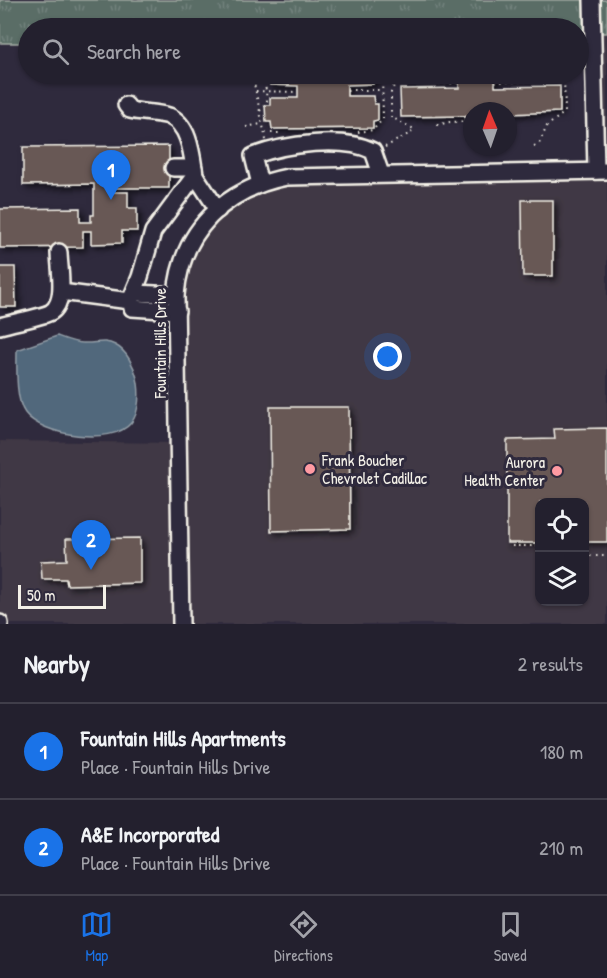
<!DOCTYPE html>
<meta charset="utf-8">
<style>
:root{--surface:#23202e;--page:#2f2d3a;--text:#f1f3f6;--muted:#a3a3aa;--line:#403e4a;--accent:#1a73e8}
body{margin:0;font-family:"Patrick Hand",sans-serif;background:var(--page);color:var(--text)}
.controls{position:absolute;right:18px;bottom:18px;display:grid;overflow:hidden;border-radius:12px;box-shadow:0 2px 4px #0004}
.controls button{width:54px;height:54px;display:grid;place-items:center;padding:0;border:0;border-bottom:2px solid var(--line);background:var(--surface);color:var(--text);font:30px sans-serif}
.compass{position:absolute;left:463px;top:102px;width:54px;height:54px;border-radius:50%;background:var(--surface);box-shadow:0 2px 4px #0004;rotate:358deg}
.scale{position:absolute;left:18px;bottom:15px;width:88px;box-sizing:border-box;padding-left:6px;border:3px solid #f4f1e8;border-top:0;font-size:16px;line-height:21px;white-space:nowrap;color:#f4f1e8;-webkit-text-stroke:4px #2f2a3d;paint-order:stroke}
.you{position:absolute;left:388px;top:357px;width:21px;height:21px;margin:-15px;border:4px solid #fff;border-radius:50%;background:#1a73e8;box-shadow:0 0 0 9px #1a73e833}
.badge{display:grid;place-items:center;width:39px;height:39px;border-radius:50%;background:var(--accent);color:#fff;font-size:20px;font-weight:700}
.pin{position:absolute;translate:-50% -50px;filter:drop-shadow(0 2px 3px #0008)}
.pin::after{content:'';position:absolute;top:32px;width:21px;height:18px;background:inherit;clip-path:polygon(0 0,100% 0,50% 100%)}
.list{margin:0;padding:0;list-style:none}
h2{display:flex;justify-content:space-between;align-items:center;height:78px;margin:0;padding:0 24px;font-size:26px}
h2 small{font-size:20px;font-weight:400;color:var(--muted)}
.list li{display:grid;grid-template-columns:39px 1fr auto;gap:18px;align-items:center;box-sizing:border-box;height:96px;padding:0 24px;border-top:2px solid var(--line)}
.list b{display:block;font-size:22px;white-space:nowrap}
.list p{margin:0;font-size:20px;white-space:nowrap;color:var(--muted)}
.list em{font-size:20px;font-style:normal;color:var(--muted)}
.icon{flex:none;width:33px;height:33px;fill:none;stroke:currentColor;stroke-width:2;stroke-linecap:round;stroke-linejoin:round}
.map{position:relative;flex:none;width:607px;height:624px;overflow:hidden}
.search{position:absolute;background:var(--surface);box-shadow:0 2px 4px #0004;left:18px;right:18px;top:18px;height:66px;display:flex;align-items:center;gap:15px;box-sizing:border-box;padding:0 21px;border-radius:33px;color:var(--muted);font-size:22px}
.sheet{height:270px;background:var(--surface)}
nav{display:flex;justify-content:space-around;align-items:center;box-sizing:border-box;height:84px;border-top:2px solid var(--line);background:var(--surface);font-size:16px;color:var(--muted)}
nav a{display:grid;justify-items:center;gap:3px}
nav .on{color:var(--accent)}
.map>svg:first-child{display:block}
</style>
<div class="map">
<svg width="607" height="624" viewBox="0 0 607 624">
<defs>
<pattern id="park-tufts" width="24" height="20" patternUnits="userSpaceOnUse" patternTransform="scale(1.5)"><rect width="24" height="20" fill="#5a6d66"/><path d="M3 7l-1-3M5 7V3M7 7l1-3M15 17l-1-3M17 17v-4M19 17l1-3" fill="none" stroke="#72827c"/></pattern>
<filter id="shadow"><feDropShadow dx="3.5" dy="3.5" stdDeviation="3" flood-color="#0009"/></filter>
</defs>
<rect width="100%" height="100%" fill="#2f2a3d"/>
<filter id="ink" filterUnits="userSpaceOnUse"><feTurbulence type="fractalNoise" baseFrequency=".0167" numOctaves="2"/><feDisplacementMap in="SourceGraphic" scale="12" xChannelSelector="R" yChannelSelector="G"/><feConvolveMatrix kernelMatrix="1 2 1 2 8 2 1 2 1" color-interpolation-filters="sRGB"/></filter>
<g filter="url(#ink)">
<path fill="#403844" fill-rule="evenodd" d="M607,33V624H0V441L178,443L176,295L196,232L272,180L596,171L592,34ZM540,502H584V602H540Z"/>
<path fill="url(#park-tufts)" stroke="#a7afa7" stroke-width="1.5" d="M0,0H607V33H579L578,28H28V43H0Z"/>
<path fill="#51677c" stroke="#929ea7" stroke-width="1.5" d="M57,336C65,339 75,343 83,343C95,344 104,339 115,345C127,351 134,366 137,378C140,391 140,412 131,423C112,446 42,436 25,413C15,400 17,365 17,350Z"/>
<g fill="#675855" stroke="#f4f1e8" stroke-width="1.5" filter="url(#shadow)">
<path d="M266,74H377V76H373V84L347,85V96H373L374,104H378V120L373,121V128L272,129L271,122H266L265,105H270V98H298V86L270,85V78H266Z"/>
<path d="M400,74H559V76L495,77V87L560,86V112L508,114V111H472V120H465V116L401,117L400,89L459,88V79L400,80Z"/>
<path d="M169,146V188H111V192H128V208H137V231H122V243L91,244V231H83V247L0,248V209L80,208V222H91V215H94V184L23,185V147Z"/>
<path d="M522,200H553V276H523Z"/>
<path d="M0,267H15L16,307H0Z"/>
<path d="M270,407H349L350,529L271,531Z"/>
<path d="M607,428V542H584V502H540V543H507V440L555,439L554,429Z"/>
<path d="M140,538V583L67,585L66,579H42L41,561L67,560L66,539Z"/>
</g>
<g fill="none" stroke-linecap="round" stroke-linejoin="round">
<g stroke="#f4f1e8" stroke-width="20">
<g id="minor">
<path d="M592,0L596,171"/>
<path d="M126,105L130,110C142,113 157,112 169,116C190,125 192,156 195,175"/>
<path d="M173,168H194"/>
<path d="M260,184L253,156C285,144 343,136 373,151L381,174"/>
<path d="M61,292L130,301L132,308L177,311"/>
<path d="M135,293L176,295"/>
<path d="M130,301L140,277L153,232L195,175L218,210"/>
<path d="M0,326C12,322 43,317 51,312C67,301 59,268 59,252"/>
<path d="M0,623V624"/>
<path d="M181,624L176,295C181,231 225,189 287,177L607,171"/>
</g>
</g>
<g stroke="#f4f1e8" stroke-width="2" stroke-dasharray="1.5 4.5" stroke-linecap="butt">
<path d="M252,74L266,140"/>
<path d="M495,82L564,80"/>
<path d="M347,90H382"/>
<path d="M256,91L298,92"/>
<path d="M260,111L267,101L264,74"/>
<path d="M508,123L519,125"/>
<path d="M437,125L450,122L472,121"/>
<path d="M246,127L261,124"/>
<path d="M358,132L373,130L383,119L382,74"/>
<path d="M265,133H283"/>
<path d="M534,146L539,144L547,126L565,112L564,74"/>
<path d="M385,147L414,131L412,128L391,117V92L395,84L459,83"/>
<path d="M512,546H540"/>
<path d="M584,556H607"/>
</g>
<use href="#minor" stroke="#2f2a3d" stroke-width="15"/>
</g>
</g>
<g fill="#ff9aa2" stroke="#2f2a3d" stroke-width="2">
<circle cx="310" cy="469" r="6"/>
<circle cx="557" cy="471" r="6"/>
</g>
<g text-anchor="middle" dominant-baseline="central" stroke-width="6" stroke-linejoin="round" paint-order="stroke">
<g font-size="16" fill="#f4f1e8" stroke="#2f2a3d">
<text transform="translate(160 343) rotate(-90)">Fountain Hills Drive</text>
</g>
<g font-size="16" fill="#f4f1e8" stroke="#2f2a3d" text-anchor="start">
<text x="322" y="460">Frank Boucher<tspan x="322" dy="18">Chevrolet Cadillac</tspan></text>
<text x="545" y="462" text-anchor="end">Aurora<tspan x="545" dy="18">Health Center</tspan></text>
</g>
</g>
</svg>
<div class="controls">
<button><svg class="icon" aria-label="locate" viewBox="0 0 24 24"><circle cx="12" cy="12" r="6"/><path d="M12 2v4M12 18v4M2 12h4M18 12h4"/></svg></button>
<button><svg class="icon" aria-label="layers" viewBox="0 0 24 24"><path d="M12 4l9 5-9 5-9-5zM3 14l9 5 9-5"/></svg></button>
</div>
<svg class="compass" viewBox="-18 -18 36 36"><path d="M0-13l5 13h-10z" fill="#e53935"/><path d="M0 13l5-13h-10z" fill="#a3a3aa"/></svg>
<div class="scale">50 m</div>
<div class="you"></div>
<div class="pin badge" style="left:111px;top:200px">1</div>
<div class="pin badge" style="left:91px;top:570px">2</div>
<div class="search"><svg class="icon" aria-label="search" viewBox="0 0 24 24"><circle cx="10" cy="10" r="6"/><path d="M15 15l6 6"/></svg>Search here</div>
</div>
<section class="sheet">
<h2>Nearby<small>2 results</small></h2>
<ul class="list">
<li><span class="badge">1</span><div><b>Fountain Hills Apartments</b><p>Place · Fountain Hills Drive</p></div><em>180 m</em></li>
<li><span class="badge">2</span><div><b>A&amp;E Incorporated</b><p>Place · Fountain Hills Drive</p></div><em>210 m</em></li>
</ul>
</section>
<nav>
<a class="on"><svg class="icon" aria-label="map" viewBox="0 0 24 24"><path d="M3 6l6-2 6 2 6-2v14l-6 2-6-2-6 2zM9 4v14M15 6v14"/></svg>Map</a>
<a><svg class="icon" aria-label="directions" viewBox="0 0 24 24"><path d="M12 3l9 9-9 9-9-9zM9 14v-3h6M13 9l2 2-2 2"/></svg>Directions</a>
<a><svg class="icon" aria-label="saved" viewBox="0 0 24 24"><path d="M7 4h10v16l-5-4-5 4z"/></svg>Saved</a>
</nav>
